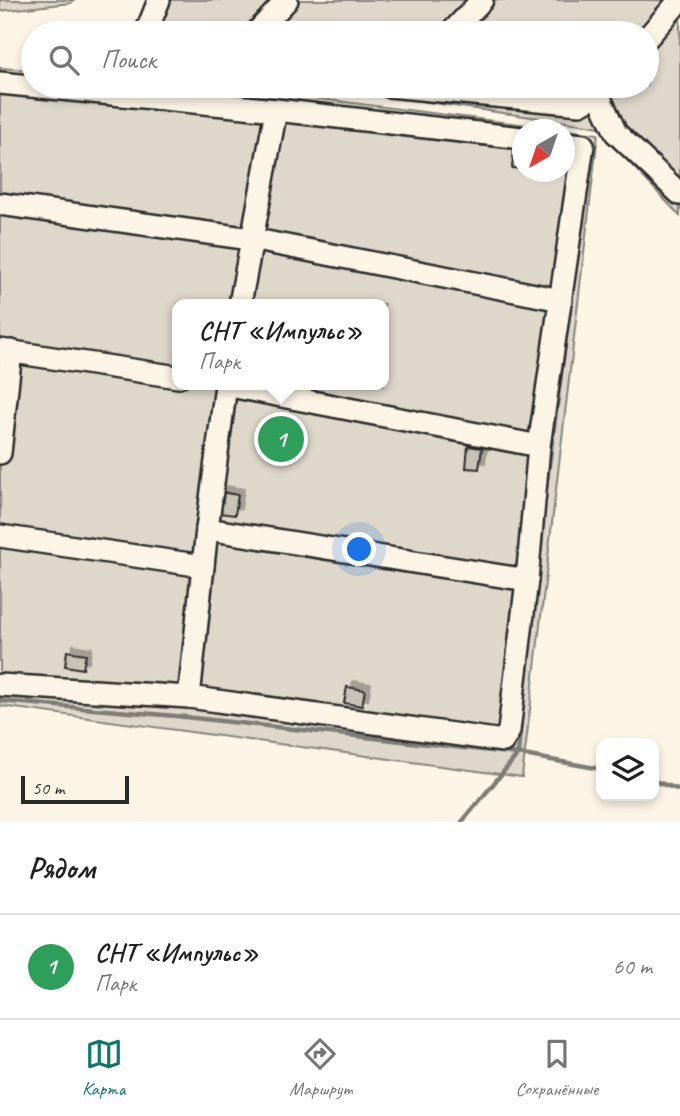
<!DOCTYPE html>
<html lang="ru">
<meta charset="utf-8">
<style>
:root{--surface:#fff;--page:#f2f2f2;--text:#222;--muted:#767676;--line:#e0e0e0;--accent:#0f766e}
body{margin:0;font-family:Caveat,sans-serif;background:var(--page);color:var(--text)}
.controls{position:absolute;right:21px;bottom:21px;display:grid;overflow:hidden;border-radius:14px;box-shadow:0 4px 10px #0003}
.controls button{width:63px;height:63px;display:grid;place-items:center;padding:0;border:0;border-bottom:2px solid var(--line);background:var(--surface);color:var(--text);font:35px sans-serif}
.compass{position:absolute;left:512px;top:119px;width:63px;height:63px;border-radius:50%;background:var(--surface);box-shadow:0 4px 10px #0003;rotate:220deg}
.scale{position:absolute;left:21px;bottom:18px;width:108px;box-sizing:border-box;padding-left:7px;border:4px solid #2b2b2b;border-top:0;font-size:19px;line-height:24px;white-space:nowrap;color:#2b2b2b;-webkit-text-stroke:5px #fcf5e5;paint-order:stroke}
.you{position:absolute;left:360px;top:550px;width:24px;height:24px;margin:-18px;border:5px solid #fff;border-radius:50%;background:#1a73e8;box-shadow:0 0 0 10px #1a73e833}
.badge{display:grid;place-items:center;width:46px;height:46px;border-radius:50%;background:var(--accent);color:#fff;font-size:23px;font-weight:700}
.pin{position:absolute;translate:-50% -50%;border:4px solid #fff;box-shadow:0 2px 7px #0006}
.popup{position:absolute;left:172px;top:299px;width:217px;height:91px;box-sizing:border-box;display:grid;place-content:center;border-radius:14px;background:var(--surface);filter:drop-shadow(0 2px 5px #0005);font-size:23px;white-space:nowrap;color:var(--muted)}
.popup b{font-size:26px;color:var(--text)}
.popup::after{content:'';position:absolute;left:50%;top:100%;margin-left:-14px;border:14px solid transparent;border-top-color:var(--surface)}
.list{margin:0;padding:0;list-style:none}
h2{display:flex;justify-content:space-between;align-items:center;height:91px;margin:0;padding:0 28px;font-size:30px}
h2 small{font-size:23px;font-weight:400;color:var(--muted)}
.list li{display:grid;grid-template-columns:46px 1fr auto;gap:21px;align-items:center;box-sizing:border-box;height:105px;padding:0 28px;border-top:2px solid var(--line)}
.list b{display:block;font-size:26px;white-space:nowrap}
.list p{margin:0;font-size:23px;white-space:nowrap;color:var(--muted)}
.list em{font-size:23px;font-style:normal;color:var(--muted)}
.icon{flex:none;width:38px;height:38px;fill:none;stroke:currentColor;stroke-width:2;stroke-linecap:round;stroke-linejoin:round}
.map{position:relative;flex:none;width:680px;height:822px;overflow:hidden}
.search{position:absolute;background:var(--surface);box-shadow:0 4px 10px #0003;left:21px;right:21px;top:21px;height:77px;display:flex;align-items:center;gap:18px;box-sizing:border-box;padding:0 24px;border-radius:38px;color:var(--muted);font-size:26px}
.sheet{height:196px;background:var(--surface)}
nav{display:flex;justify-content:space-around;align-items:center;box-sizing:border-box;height:98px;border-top:2px solid var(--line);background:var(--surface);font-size:19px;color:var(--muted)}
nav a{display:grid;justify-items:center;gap:4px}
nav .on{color:var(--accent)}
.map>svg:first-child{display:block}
</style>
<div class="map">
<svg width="680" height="822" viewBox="0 0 680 822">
<defs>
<filter id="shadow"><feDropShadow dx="6" dy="-6" stdDeviation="0" flood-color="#0004"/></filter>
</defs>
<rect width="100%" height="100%" fill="#fcf5e5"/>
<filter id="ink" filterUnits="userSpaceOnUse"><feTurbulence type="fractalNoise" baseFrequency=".0143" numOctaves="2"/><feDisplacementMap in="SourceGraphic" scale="14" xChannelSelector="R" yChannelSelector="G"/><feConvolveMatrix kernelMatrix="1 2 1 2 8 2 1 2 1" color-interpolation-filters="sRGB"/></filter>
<g filter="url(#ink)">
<g fill="#ded8ca" stroke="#84827a" stroke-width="2" fill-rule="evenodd">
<path d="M0,0H74L71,3L0,11Z"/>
<path d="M152,0H680V216L614,146L600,127L317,86H647V33H142Z"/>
<path d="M0,68L33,70V86H218L598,134L522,777L0,706ZM522,130H564V172H522ZM178,304H384V385H178Z"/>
</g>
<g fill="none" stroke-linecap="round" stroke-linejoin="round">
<g stroke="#7d7b74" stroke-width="4.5">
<path d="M546,487L572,291"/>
<path d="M0,701L176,716L518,754L521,715"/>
<path d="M654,781L680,790"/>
<path d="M462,822L518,754L601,769"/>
</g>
</g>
<g fill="#c8c3b7" stroke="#2b2b2b" stroke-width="2" filter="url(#shadow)">
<path d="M514,145L522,146V169L512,168Z"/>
<path d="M468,446L482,448L479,469L466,468Z"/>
<path d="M221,492L238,495L235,515L218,513Z"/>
<path d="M67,651L86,654L83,669L65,666Z"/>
<path d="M347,687L365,690L362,706L344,703Z"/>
</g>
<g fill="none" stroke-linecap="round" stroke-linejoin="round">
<g stroke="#2b2b2b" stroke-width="26">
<g id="minor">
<path d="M146,33L159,0"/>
<path d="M256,33L287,0"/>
<path d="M451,33L482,0"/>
<path d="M647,38L680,0"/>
<path d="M0,83L276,110L522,138"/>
<path d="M388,86L580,104L598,94L616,133L680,194"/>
<path d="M0,204L251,239L561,300"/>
<path d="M240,304L276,110"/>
<path d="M0,350L178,377"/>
<path d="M225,385L539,446"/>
<path d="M0,453L11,351"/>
<path d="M207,529L527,580"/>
<path d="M0,536L203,566"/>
<path d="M0,685L189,697L503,741L509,731L527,580L539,446L583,145L564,143"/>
<path d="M189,697L207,529L226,385"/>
</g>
</g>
<use href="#minor" stroke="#fcf5e5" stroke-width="21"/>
</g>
</g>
</svg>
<div class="controls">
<button><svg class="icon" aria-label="layers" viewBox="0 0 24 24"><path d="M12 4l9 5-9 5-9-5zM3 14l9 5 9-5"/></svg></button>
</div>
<svg class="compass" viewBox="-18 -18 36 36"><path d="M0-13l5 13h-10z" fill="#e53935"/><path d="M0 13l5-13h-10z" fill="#767676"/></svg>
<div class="scale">50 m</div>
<div class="you"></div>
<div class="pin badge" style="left:281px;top:439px;background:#2e9e5b">1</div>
<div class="popup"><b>СНТ «Импульс»</b>Парк</div>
<div class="search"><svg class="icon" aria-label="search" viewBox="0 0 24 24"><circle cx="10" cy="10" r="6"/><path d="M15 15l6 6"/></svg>Поиск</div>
</div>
<section class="sheet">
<h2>Рядом<small></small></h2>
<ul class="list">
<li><span class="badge" style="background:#2e9e5b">1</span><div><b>СНТ «Импульс»</b><p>Парк</p></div><em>60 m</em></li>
</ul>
</section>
<nav>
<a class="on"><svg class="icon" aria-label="map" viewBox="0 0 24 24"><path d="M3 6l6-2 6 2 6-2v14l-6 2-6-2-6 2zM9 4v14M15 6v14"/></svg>Карта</a>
<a><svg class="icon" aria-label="directions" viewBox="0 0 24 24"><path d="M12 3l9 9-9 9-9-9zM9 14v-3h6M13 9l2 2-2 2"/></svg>Маршрут</a>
<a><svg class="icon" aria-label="saved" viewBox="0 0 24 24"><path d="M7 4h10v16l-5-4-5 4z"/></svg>Сохранённые</a>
</nav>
